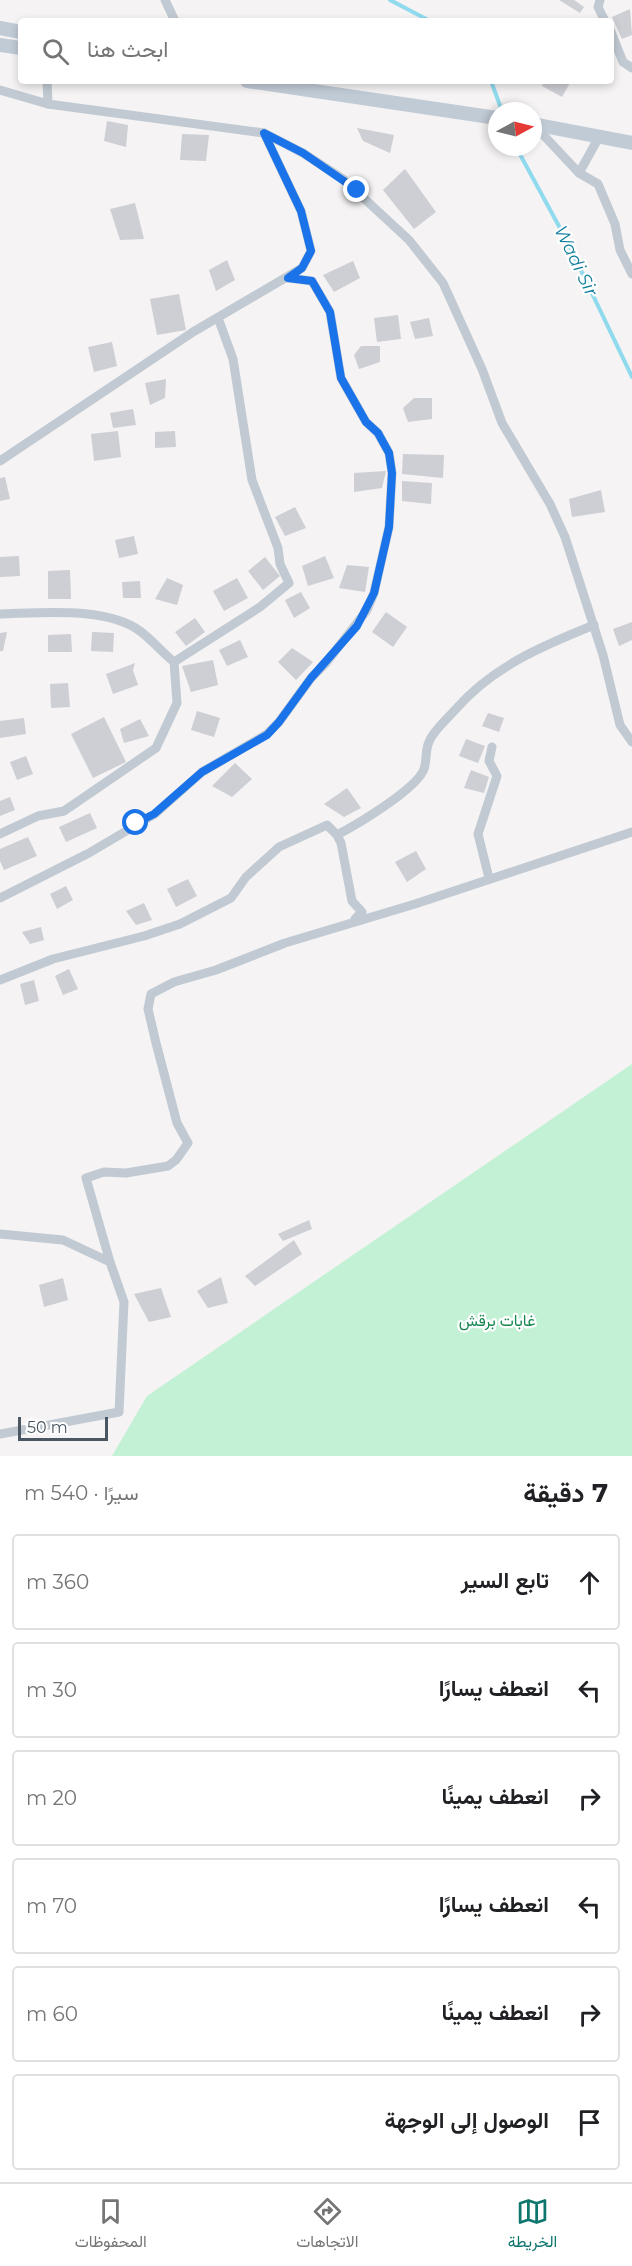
<!DOCTYPE html>
<html lang="ar">
<meta charset="utf-8">
<style>
:root{--surface:#fff;--page:#f2f2f2;--text:#202124;--muted:#757577;--line:#e0e0e0;--accent:#0f766e}
body{margin:0;font-family:Montserrat,Vazirmatn,sans-serif;background:var(--page);color:var(--text);direction:rtl}
.compass{position:absolute;left:488px;top:102px;width:54px;height:54px;border-radius:50%;background:var(--surface);box-shadow:0 3px 9px #0003;rotate:83deg}
.scale{position:absolute;left:18px;bottom:15px;width:90px;box-sizing:border-box;padding-left:6px;border:3px solid #4a5661;border-top:0;font-size:16px;line-height:21px;white-space:nowrap;color:#4a5661;-webkit-text-stroke:4px #fff;paint-order:stroke}
.stop{position:absolute;width:18px;height:18px;margin:-14px;border:4px solid #1a73e8;border-radius:50%;background:#fff}
.stop.end{background:#1a73e8;border-color:#fff;box-shadow:0 2px 6px #0008}
.list{margin:0;padding:0;list-style:none}
h2{display:flex;justify-content:space-between;align-items:center;height:78px;margin:0;padding:0 24px;font-size:26px}
h2 small{font-size:20px;font-weight:400;color:var(--muted)}
.list li{display:grid;grid-template-columns:39px 1fr auto;gap:18px;align-items:center;box-sizing:border-box;height:96px;margin:0 12px 12px;padding:0 12px;border:2px solid var(--line);border-radius:6px}
.list b{display:block;font-size:22px;white-space:nowrap}
.list em{font-size:20px;font-style:normal;color:var(--muted)}
.icon{flex:none;width:33px;height:33px;fill:none;stroke:currentColor;stroke-width:2;stroke-linecap:round;stroke-linejoin:round}
.map{position:relative;flex:none;width:632px;height:1456px;overflow:hidden;direction:ltr}
.search{position:absolute;background:var(--surface);box-shadow:0 3px 9px #0003;left:18px;right:18px;top:18px;height:66px;display:flex;align-items:center;gap:15px;box-sizing:border-box;padding:0 21px;border-radius:6px;color:var(--muted);font-size:22px}
.sheet{height:726px;background:var(--surface)}
nav{display:flex;justify-content:space-around;align-items:center;box-sizing:border-box;height:84px;border-top:2px solid var(--line);background:var(--surface);font-size:16px;color:var(--muted)}
nav a{display:grid;justify-items:center;gap:3px}
nav .on{color:var(--accent)}
.map>svg:first-child{display:block}
</style>
<div class="map">
<svg width="632" height="1456" viewBox="0 0 632 1456">
<rect width="100%" height="100%" fill="#f5f3f3"/>
<path fill="#c3f1d5" d="M632,1064V1456H112L147,1396Z"/>
<g fill="none" stroke-linecap="round" stroke-linejoin="round">
<g stroke="#90daee" stroke-width="4">
<path d="M390,0L430,21"/>
<path d="M491,81L502,111"/>
<path d="M516,147L567,241L632,377"/>
</g>
</g>
<g fill="#cdcfd5">
<path d="M559,0H574L584,7L580,13Z"/>
<path d="M630,9L632,35L622,39L612,17Z"/>
<path d="M544,81H571L562,97L542,86Z"/>
<path d="M107,121L128,125L126,147L104,141Z"/>
<path d="M357,128L394,135L390,153L363,141Z"/>
<path d="M182,134L209,135L206,161L180,160Z"/>
<path d="M405,169L436,212L414,229L383,190Z"/>
<path d="M135,203L144,239L120,240L110,209Z"/>
<path d="M227,260L235,280L216,291L209,270Z"/>
<path d="M353,261L360,278L334,292L323,275Z"/>
<path d="M179,294L186,330L157,335L150,299Z"/>
<path d="M398,315L401,339L377,342L374,318Z"/>
<path d="M429,318L433,336L415,339L410,322Z"/>
<path d="M112,342L117,366L94,372L88,347Z"/>
<path d="M361,346H380V362L359,369L354,355Z"/>
<path d="M166,379L165,398L150,405L145,383Z"/>
<path d="M414,398H432V419L408,422L403,408Z"/>
<path d="M133,409L136,425L113,428L110,413Z"/>
<path d="M118,431L121,457L94,461L91,434Z"/>
<path d="M175,431L176,447L155,448V432Z"/>
<path d="M403,454L444,455L443,478L402,474Z"/>
<path d="M386,471L382,488L354,492V473Z"/>
<path d="M5,477L10,499L0,501V478Z"/>
<path d="M402,481L432,483L431,504L402,501Z"/>
<path d="M601,490L605,512L572,517L569,499Z"/>
<path d="M295,507L306,528L285,536L275,517Z"/>
<path d="M134,536L138,554L119,558L115,540Z"/>
<path d="M19,556L20,576L0,577V557Z"/>
<path d="M325,556L334,578L308,586L302,566Z"/>
<path d="M265,557L280,576L263,590L248,571Z"/>
<path d="M347,565L369,567L365,592L339,588Z"/>
<path d="M70,570L71,599H48V571Z"/>
<path d="M167,578L183,585L177,605L155,599Z"/>
<path d="M237,578L248,598L224,611L213,591Z"/>
<path d="M140,581L141,598H123L122,582Z"/>
<path d="M301,592L310,608L294,618L285,600Z"/>
<path d="M386,612L407,627L393,647L372,632Z"/>
<path d="M195,618L205,632L186,646L175,632Z"/>
<path d="M632,622V640L619,646L613,629Z"/>
<path d="M7,632L3,651H0V633Z"/>
<path d="M92,632L114,633L113,652L91,651Z"/>
<path d="M71,634L72,652H48V635Z"/>
<path d="M240,640L248,657L227,666L219,650Z"/>
<path d="M292,648L313,662L296,680L278,662Z"/>
<path d="M213,660L218,685L191,692L182,666Z"/>
<path d="M135,663L133,670L138,685L113,694L106,674Z"/>
<path d="M68,683L70,707L51,708L50,684Z"/>
<path d="M197,711L220,718L214,737L191,730Z"/>
<path d="M488,713L504,718L499,732L482,726Z"/>
<path d="M104,717L126,762L93,778L71,734Z"/>
<path d="M24,718L26,734L0,738V721Z"/>
<path d="M140,719L149,736L124,743L120,729Z"/>
<path d="M466,739L485,746L478,763L459,756Z"/>
<path d="M26,756L33,774L17,780L10,762Z"/>
<path d="M235,763L252,779L232,797L212,786Z"/>
<path d="M471,770L489,777L484,793L464,788Z"/>
<path d="M347,788L361,808L344,817L324,804Z"/>
<path d="M10,797L15,810L0,816V801Z"/>
<path d="M90,813L97,828L66,842L59,827Z"/>
<path d="M28,837L37,856L4,870L0,861V849Z"/>
<path d="M416,851L426,869L407,882L395,862Z"/>
<path d="M188,879L197,896L176,907L167,889Z"/>
<path d="M66,886L73,900L57,909L50,894Z"/>
<path d="M144,903L152,920L136,925L126,911Z"/>
<path d="M41,927L44,940L30,944L22,932Z"/>
<path d="M69,969L78,989L63,995L55,976Z"/>
<path d="M34,980L39,1001L25,1005L20,984Z"/>
<path d="M309,1220L312,1229L283,1241L278,1234Z"/>
<path d="M294,1240L302,1254L255,1286L245,1276Z"/>
<path d="M221,1277L228,1303L208,1308L197,1291Z"/>
<path d="M63,1278L68,1300L44,1307L39,1285Z"/>
<path d="M161,1288L171,1317L149,1322L134,1294Z"/>
</g>
<g fill="none" stroke-linecap="round" stroke-linejoin="round">
<g stroke="#c1cad2" stroke-width="9">
<path d="M165,0L175,21"/>
<path d="M600,0L598,7L605,21"/>
<path d="M611,32L623,62L632,68"/>
<path d="M47,81L48,104L264,133L303,153L343,179L409,240L443,283L482,369L502,423L550,504L565,537L603,655L620,725L632,742"/>
<path d="M0,90L48,104"/>
<path d="M534,125L579,173"/>
<path d="M599,137L579,173L598,184L615,224L620,250L632,274"/>
<path d="M0,461L193,332L302,268L311,251L301,211L264,133"/>
<path d="M0,614C40,613 106,606 140,631C152,640 162,652 174,662L177,703L156,748L64,811L38,816L0,834"/>
<path d="M174,662L260,607L289,583L280,564L278,548L252,480L233,359L218,318"/>
<path d="M337,835C356,825 417,789 424,769C427,761 425,750 429,742C433,731 447,719 455,710C492,667 542,646 594,625"/>
<path d="M489,878L478,834L497,776L489,761L492,747"/>
<path d="M0,898L89,853L155,814L202,772L267,734L279,722L311,678L326,663L367,610L374,593L389,527L392,473L389,453L378,433L366,422L341,378L330,312L312,281L288,278"/>
<path d="M0,980L53,959L144,936L180,924L231,898L246,877L279,847L327,825L337,835L341,843L352,901L362,912L355,919"/>
<path d="M0,1234L63,1240L110,1262L124,1302L119,1412L0,1434"/>
<path d="M110,1262L86,1178L104,1172L126,1173L168,1166L176,1160L188,1143L177,1123L156,1043L148,1009L151,994L174,982L216,970L285,943L415,904L632,832"/>
</g>
<g stroke="#c1cbd6" stroke-width="14">
<path d="M0,28L21,32"/>
<path d="M0,45L21,48"/>
<path d="M247,81L497,118"/>
<path d="M533,124L632,143"/>
</g>
</g>
<g fill="none" stroke-linecap="round" stroke-linejoin="round">
<path stroke="#1a73e8" stroke-width="8" d="M136,823L154,814L202,772L267,735L279,722L311,678L357,626L374,593L389,527L392,473L389,453L378,433L366,422L341,378L330,312L312,281L288,278L302,268L311,251L301,211L264,133L303,153L357,190"/>
</g>
<g text-anchor="middle" dominant-baseline="central" stroke-width="4.5" stroke-linejoin="round" paint-order="stroke">
<g font-size="16" fill="#17864f" stroke="#fff">
<text x="497" y="1320">غابات برقش</text>
</g>
<g font-size="18" font-style="italic" fill="#0c7c9b" stroke="#fff">
<text transform="translate(576 261) rotate(64)">Wadi Sir</text>
</g>
</g>
</svg>
<svg class="compass" viewBox="-18 -18 36 36"><path d="M0-13l5 13h-10z" fill="#e53935"/><path d="M0 13l5-13h-10z" fill="#757577"/></svg>
<div class="scale">50 m</div>
<div class="stop" style="left:136px;top:823px"></div>
<div class="stop end" style="left:357px;top:190px"></div>
<div class="search"><svg class="icon" aria-label="search" viewBox="0 0 24 24"><circle cx="10" cy="10" r="6"/><path d="M15 15l6 6"/></svg>ابحث هنا</div>
</div>
<section class="sheet">
<h2>7 دقيقة<small>سيرًا · 540 m</small></h2>
<ul class="list">
<li><svg class="icon" aria-label="ahead" viewBox="0 0 24 24"><path d="M12 20V5M6 11l6-6 6 6"/></svg><div><b>تابع السير</b></div><em>360 m</em></li>
<li><svg class="icon" aria-label="left" viewBox="0 0 24 24"><path d="M17 20v-9H6M10 6l-5 5 5 5"/></svg><div><b>انعطف يسارًا</b></div><em>30 m</em></li>
<li><svg class="icon" aria-label="right" viewBox="0 0 24 24"><path d="M7 20v-9h11M14 6l5 5-5 5"/></svg><div><b>انعطف يمينًا</b></div><em>20 m</em></li>
<li><svg class="icon" aria-label="left" viewBox="0 0 24 24"><path d="M17 20v-9H6M10 6l-5 5 5 5"/></svg><div><b>انعطف يسارًا</b></div><em>70 m</em></li>
<li><svg class="icon" aria-label="right" viewBox="0 0 24 24"><path d="M7 20v-9h11M14 6l5 5-5 5"/></svg><div><b>انعطف يمينًا</b></div><em>60 m</em></li>
<li><svg class="icon" aria-label="arrive" viewBox="0 0 24 24"><path d="M6 21V4h12l-3 4 3 4H6"/></svg><div><b>الوصول إلى الوجهة</b></div></li>
</ul>
</section>
<nav>
<a class="on"><svg class="icon" aria-label="map" viewBox="0 0 24 24"><path d="M3 6l6-2 6 2 6-2v14l-6 2-6-2-6 2zM9 4v14M15 6v14"/></svg>الخريطة</a>
<a><svg class="icon" aria-label="directions" viewBox="0 0 24 24"><path d="M12 3l9 9-9 9-9-9zM9 14v-3h6M13 9l2 2-2 2"/></svg>الاتجاهات</a>
<a><svg class="icon" aria-label="saved" viewBox="0 0 24 24"><path d="M7 4h10v16l-5-4-5 4z"/></svg>المحفوظات</a>
</nav>
